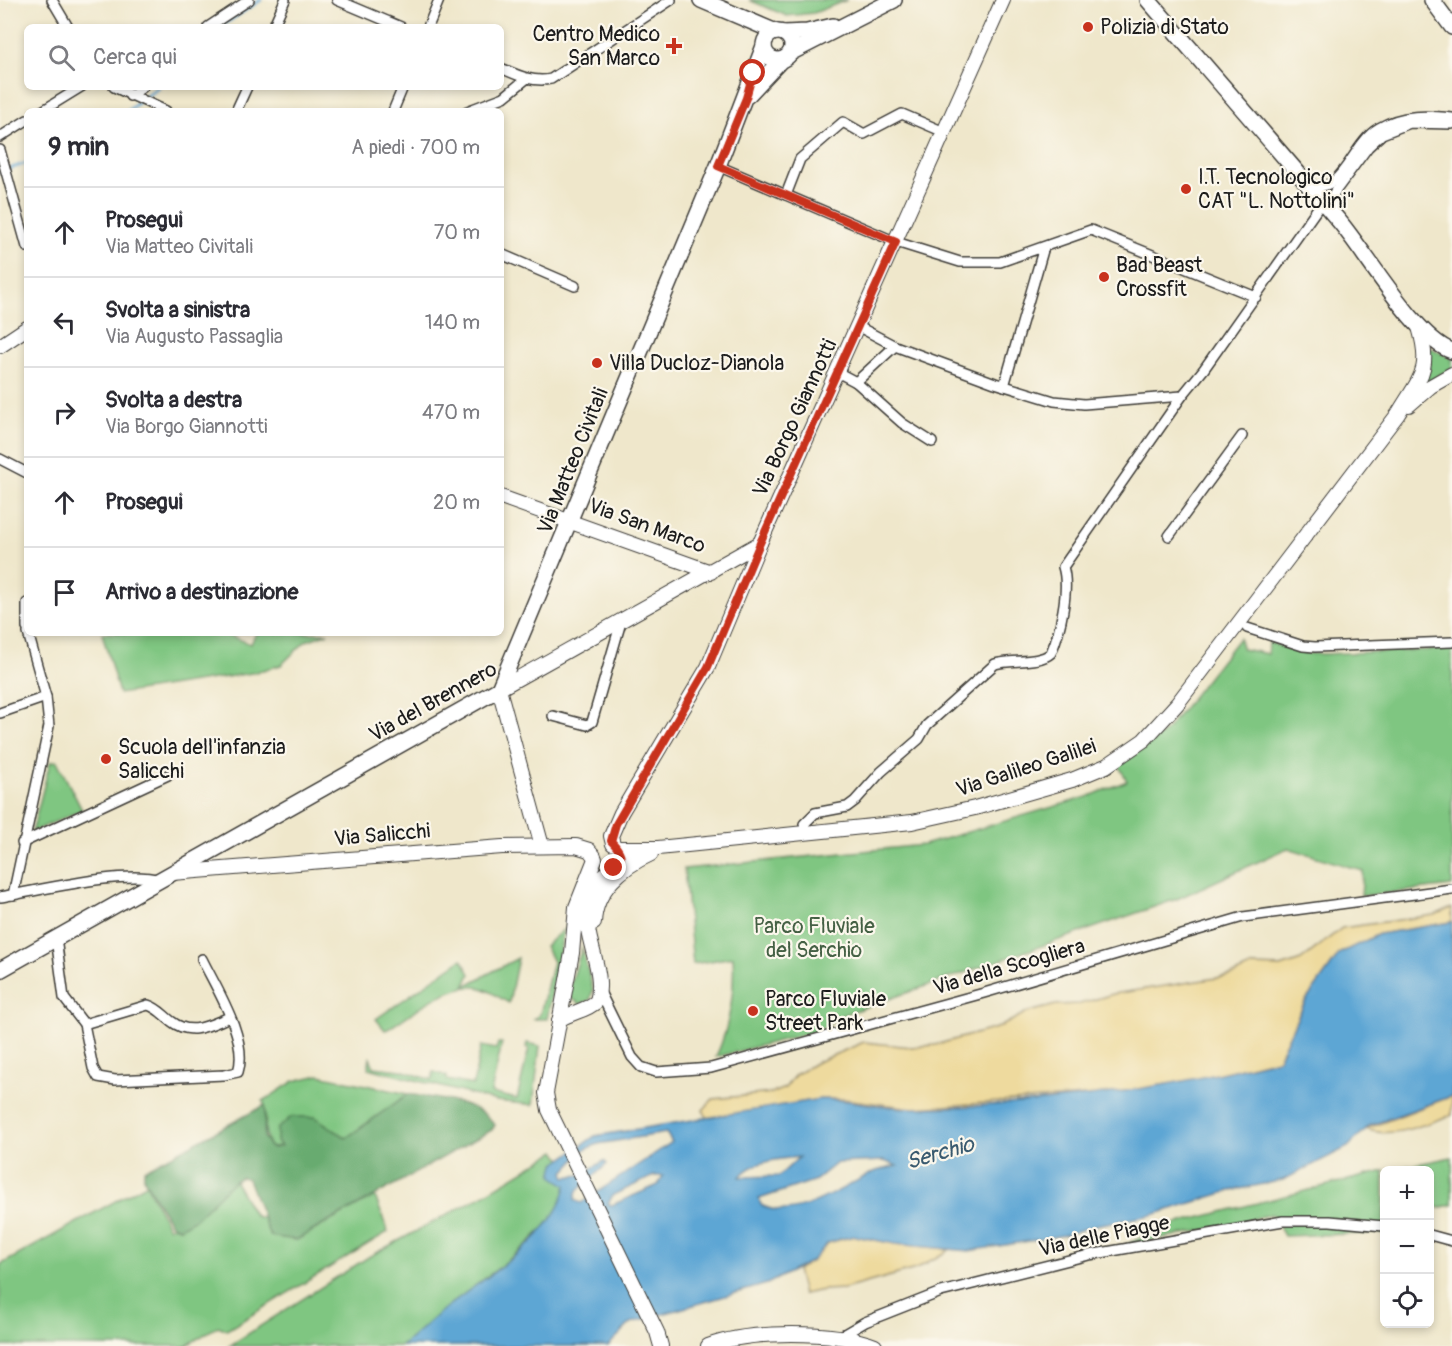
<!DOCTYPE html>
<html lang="it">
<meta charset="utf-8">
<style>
:root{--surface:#fff;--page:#f2f2f3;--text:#2b2b33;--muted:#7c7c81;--line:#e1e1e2}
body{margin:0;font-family:Pangolin,sans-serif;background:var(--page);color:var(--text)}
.controls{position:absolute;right:18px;bottom:18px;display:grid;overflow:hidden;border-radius:9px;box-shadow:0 3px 9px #0003}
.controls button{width:54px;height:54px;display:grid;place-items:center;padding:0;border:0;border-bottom:2px solid var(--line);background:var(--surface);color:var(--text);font:30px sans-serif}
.stop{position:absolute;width:18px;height:18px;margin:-14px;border:4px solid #c8321e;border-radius:50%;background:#fff}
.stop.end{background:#c8321e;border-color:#fff;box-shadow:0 2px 6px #0008}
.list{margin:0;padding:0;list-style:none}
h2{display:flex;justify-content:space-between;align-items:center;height:78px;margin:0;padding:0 24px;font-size:26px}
h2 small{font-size:20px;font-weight:400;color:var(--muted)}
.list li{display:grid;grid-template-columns:39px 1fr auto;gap:18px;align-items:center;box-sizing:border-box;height:90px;padding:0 24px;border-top:2px solid var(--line)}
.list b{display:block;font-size:22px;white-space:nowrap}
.list p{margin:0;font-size:20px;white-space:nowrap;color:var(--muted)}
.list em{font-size:20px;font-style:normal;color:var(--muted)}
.icon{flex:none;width:33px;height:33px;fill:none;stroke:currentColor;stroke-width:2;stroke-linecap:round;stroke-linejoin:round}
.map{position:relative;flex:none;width:1452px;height:1346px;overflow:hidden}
.search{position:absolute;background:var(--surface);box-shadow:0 3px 9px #0003;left:24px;top:24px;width:480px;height:66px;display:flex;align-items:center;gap:15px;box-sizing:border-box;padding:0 21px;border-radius:9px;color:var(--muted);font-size:22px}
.panel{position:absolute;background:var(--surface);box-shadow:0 3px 9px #0003;left:24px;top:108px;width:480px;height:528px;border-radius:9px}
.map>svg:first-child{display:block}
</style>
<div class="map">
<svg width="1452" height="1346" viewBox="0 0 1452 1346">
<rect width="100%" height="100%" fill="#fbf7ec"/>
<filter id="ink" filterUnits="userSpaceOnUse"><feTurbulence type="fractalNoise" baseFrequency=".0167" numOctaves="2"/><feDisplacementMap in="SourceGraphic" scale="12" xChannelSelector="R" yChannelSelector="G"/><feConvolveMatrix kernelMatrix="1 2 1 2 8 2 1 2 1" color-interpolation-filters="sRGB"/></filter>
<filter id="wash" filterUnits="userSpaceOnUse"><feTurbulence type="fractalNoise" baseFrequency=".008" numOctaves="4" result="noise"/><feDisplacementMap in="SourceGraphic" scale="24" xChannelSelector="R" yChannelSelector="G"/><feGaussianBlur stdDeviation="1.35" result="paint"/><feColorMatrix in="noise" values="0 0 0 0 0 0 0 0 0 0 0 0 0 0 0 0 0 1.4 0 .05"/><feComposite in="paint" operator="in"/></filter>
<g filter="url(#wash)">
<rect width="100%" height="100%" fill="#efe7cb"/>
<g fill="#7fc681" stroke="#4e714e" stroke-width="1.5">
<path d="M749,0H847L814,13L787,16Z"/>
<path d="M1428,347L1452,358V368L1422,385L1430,364Z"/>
<path d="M102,633H223L251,644L256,633H328L306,641L281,665L252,673L119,694Z"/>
<path d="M1239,638L1243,649L1268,654L1269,642L1301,653L1323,654L1452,649V886L1361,896L1363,871L1288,848L1177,899L840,1016L817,1031L716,1057C730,1025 735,992 733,957L693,964L684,869L923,845L1087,797L1127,781L1119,766L1165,732Z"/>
<path d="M57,761L82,810L32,832L50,762Z"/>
<path d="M564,929L547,1019H534L540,1014L553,962L545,946Z"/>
<path d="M582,948L593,990L590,1000L580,1004L570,997L569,990Z"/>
<path d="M518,958L509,1003C498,998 489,988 476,987C445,985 413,1013 388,1029L385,1030L376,1019L462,959L470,974L465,986Z"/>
<path d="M498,1043H502L491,1093L517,1099L529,1048L526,1047L527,1043L540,1046L533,1105L496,1101L368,1068L370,1058L374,1067L401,1070L432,1080L434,1072L447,1076V1080L473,1085L481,1046L496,1049Z"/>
<path d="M319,1075L408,1094L346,1138L315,1117L281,1146L270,1147C261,1132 269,1117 263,1101L294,1081Z"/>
<path d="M556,1151L562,1160L555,1164C558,1170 565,1178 566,1185C571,1222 469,1289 443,1310C428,1322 416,1335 401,1346H229L370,1256L480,1197Z"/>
<path d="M1452,1157V1205L1430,1209V1170H1389Z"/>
<path d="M1384,1171V1233L1284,1236L1272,1214L1216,1228L1125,1245L1160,1229L1182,1222Z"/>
<path d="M234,1180L255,1216L263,1218L270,1236L297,1240L375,1196L388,1232L227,1330L218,1326L186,1346H0V1265L146,1184L169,1228L172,1226L180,1228L173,1215Z"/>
</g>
<path fill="#67ab6f" stroke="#426446" stroke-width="1.5" d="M408,1094C436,1099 478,1100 495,1125L492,1130L296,1240L270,1236L248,1179L242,1177L234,1181L194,1220L180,1228L171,1225L144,1179V1170L265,1105L264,1137L270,1147L275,1148L281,1146L277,1141V1129L291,1117H315L346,1138Z"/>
<g fill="#eeda9e" stroke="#857b5d" stroke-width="1.5">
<path d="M1452,908V922L1379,934L1340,953L1305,1002L1278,1059L1188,1081L1098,1095L913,1108L844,1099H820L708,1119L703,1110L713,1099L772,1093L785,1088L795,1075L815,1063L864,1042L911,1047L935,1045L1000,1027L1025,1013L1056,1005L1080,1004L1113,994L1230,976L1253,966L1281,967L1301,960L1342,928L1434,915Z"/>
<path d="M1452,1096V1115C1426,1123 1393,1140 1366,1129Z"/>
<path d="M855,1236L895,1244L951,1249L916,1269L844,1289L823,1290L803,1294L797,1270L812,1261L828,1243Z"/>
</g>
<path fill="#5da6d4" stroke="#3c6178" stroke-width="1.5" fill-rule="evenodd" d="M1452,922V1096L1369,1126L1348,1147L1283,1180L1230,1191L1152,1215L1096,1225L1065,1235L969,1251L895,1244L855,1236L841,1239L828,1243L812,1261L767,1284L631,1323L608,1346H401C416,1335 428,1322 443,1310C483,1277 555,1240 566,1185L552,1176L555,1164L595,1136L820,1099C853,1099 883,1109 916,1108C1038,1106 1160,1091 1278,1059L1305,1002L1340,953L1379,934ZM666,1133L672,1142L581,1203L575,1200L577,1191L607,1164L604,1161L580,1175L566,1177L564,1172L584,1150L598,1144ZM799,1157L779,1176L740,1177C750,1161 781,1159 799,1157ZM884,1161L897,1166C890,1168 881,1169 874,1172C843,1186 794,1224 761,1205L759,1199L816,1180L837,1163ZM654,1176H663L658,1185L612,1205L608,1204L613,1195Z"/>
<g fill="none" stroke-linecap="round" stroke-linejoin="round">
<g stroke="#5da6d4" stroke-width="3">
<path d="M220,27L261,0"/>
<path d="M128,111L158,87"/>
<path d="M0,172L27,163"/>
</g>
</g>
</g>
<g filter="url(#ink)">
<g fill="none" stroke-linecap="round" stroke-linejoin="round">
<g stroke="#3c3a36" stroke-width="12">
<g id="street">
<path d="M52,0L68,27"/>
<path d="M337,0L401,27"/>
<path d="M208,27L249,0"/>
<path d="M273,27L285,0"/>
<path d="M428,27L439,0"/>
<path d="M501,68C517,75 533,83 551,79L671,0"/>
<path d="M114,87L166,111"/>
<path d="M130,96L143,87"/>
<path d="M42,111L81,87"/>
<path d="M236,111L247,87"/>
<path d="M393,111L403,87"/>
<path d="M467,111L504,97L526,79"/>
<path d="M0,137L27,120"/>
<path d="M0,150L27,247"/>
<path d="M718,166L896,242L960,262H1000L1091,230L1256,297"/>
<path d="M1309,185C1344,196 1350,145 1379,128C1402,114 1427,115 1452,118"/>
<path d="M786,195L800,159L843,122L864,134L902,114L944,132"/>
<path d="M1335,212L1332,201L1334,193L1368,147L1382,134L1410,123L1452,124"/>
<path d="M501,254L575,286"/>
<path d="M859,327L895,346L995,383L1054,401L1084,404L1182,396L1204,369L1322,202"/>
<path d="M839,373L856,382L895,346"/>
<path d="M856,382L902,423L932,442"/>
<path d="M1004,386L1044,247"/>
<path d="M0,459L27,473"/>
<path d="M1169,536L1242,436"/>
<path d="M27,603V628"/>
<path d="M1247,628L1303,646L1315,647L1452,642"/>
<path d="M0,713L46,697"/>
<path d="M553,716L587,725L592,722L621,622"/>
<path d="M806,832L804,824L815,813L847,807L855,801L881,772L919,739L927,725L995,664C1011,659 1039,664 1051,653C1060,632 1070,589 1063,567L1182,396"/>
<path d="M22,843L168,775"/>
<path d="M13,895L49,726L46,697L28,633"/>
<path d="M0,897C38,891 126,869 159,880"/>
<path d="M56,938L64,998L84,1024L93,1068L98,1077L115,1080L224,1075L238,1072C249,1039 216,988 202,959"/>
<path d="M600,992L632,1057L641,1067L656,1072L711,1068L984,993L1243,917L1452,889"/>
<path d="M84,1024L148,1005C158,1008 163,1015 171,1021C191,1037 209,1025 230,1017"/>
<path d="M1430,1235L1452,1241"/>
<path d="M841,1336L865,1322L941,1292L1089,1255L1283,1221H1330L1384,1226"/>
</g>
</g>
<g stroke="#3c3a36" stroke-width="16">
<g id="secondary">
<path d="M0,346L27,328"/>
<path d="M1409,405L1431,386L1452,374"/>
<path d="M501,497L711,572"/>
<path d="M613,844L611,836L621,813L708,667L760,543L1003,0"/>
<path d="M542,846L499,689L760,543"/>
<path d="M619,848H658L912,822L975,808L1072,780L1106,766L1144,740L1177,704L1398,414C1420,377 1432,371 1419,327"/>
<path d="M595,859L576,907L572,953L546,1093L549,1110L657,1332L661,1346"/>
<path d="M172,873L502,847L576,846L589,850L594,856"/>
<path d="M594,923C595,890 622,867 651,854"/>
<path d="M559,1020C571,1012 587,1011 597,1001C609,961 564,914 601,877C605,872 611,871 616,867C624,861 628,855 638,851"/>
<path d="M708,1346C750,1330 834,1330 875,1346"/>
</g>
</g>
<g stroke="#3c3a36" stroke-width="18">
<g id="primary">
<path d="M701,0L776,32"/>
<path d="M1148,0C1212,74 1276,147 1339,221C1367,254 1415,338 1452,351"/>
<path d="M1432,0L1452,27"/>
<circle cx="778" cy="46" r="14"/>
<path d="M784,33L807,32L833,26"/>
<path d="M790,53L894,0"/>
<path d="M748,95L781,60"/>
<path d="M0,970L499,689L718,166L764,46"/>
</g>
</g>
<use href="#street" stroke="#fff" stroke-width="9"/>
<use href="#secondary" stroke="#fff" stroke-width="14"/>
<use href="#primary" stroke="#fff" stroke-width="15"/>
</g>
</g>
<g fill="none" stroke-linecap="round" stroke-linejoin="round" filter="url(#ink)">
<path stroke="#c8321e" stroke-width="8" d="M614,868C626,859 620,850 611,841L616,824L708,667L760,543L896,242L718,166L746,98L753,73"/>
</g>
<g fill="#c8321e" stroke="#fbf7ec" stroke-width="2">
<circle cx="1088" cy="27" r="6"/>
<path d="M671 37h6v6h6v6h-6v6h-6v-6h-6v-6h6z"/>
<circle cx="1186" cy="189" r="6"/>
<circle cx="1104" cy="277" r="6"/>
<circle cx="597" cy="363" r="6"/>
<circle cx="106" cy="759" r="6"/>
<circle cx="753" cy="1011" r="6"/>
</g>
<g text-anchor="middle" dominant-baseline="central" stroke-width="4.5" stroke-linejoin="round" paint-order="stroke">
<g font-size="21" fill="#1c1c1c" stroke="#fbf7ec" text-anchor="start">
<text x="1100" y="27">Polizia di Stato</text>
<text x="660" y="34" text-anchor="end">Centro Medico<tspan x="660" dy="24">San Marco</tspan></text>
<text x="1198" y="177">I.T. Tecnologico<tspan x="1198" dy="24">CAT "L. Nottolini"</tspan></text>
<text x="1116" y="265">Bad Beast<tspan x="1116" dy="24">Crossfit</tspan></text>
<text x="609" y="363">Villa Ducloz-Dianola</text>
<text x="118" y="747">Scuola dell'infanzia<tspan x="118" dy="24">Salicchi</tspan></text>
<text x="765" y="999">Parco Fluviale<tspan x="765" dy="24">Street Park</tspan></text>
</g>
<g font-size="21" fill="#1c1c1c" stroke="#fbf7ec">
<text transform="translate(795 418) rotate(-65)">Via Borgo Giannotti</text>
<text transform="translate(573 461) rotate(-68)">Via Matteo Civitali</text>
<text transform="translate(647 526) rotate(20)">Via San Marco</text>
<text transform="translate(433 702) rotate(-29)">Via del Brennero</text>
<text transform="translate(1026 768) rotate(-18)">Via Galileo Galilei</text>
<text transform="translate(382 835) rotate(-5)">Via Salicchi</text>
<text transform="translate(1009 967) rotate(-16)">Via della Scogliera</text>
<text transform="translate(1104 1236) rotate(-12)">Via delle Piagge</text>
</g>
<g font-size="21" fill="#446044" stroke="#fbf7ec">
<text x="814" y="926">Parco Fluviale<tspan x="814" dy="24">del Serchio</tspan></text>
</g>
<g font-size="22" font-style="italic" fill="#395a6f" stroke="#fbf7ec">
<text transform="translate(940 1153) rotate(-16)">Serchio</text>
</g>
</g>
</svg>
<div class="controls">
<button>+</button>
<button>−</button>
<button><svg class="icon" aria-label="locate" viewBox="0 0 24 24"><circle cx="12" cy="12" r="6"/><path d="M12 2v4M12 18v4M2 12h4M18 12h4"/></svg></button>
</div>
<div class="stop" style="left:753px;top:73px"></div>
<div class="stop end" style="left:614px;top:868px"></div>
<div class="search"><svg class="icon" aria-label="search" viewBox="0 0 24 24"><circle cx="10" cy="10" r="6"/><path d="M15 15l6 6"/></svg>Cerca qui</div>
<section class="panel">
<h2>9 min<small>A piedi · 700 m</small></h2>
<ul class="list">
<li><svg class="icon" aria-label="ahead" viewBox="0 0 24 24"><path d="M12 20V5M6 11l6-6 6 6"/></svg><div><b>Prosegui</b><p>Via Matteo Civitali</p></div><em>70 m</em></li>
<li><svg class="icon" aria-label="left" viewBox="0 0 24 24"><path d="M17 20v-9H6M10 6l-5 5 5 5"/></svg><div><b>Svolta a sinistra</b><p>Via Augusto Passaglia</p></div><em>140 m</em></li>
<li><svg class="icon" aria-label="right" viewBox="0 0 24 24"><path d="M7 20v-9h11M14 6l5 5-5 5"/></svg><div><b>Svolta a destra</b><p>Via Borgo Giannotti</p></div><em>470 m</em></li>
<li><svg class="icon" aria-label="ahead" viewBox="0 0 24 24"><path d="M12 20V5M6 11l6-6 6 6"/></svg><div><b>Prosegui</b></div><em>20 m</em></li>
<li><svg class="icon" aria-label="arrive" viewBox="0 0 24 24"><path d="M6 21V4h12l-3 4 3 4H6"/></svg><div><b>Arrivo a destinazione</b></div></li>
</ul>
</section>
</div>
